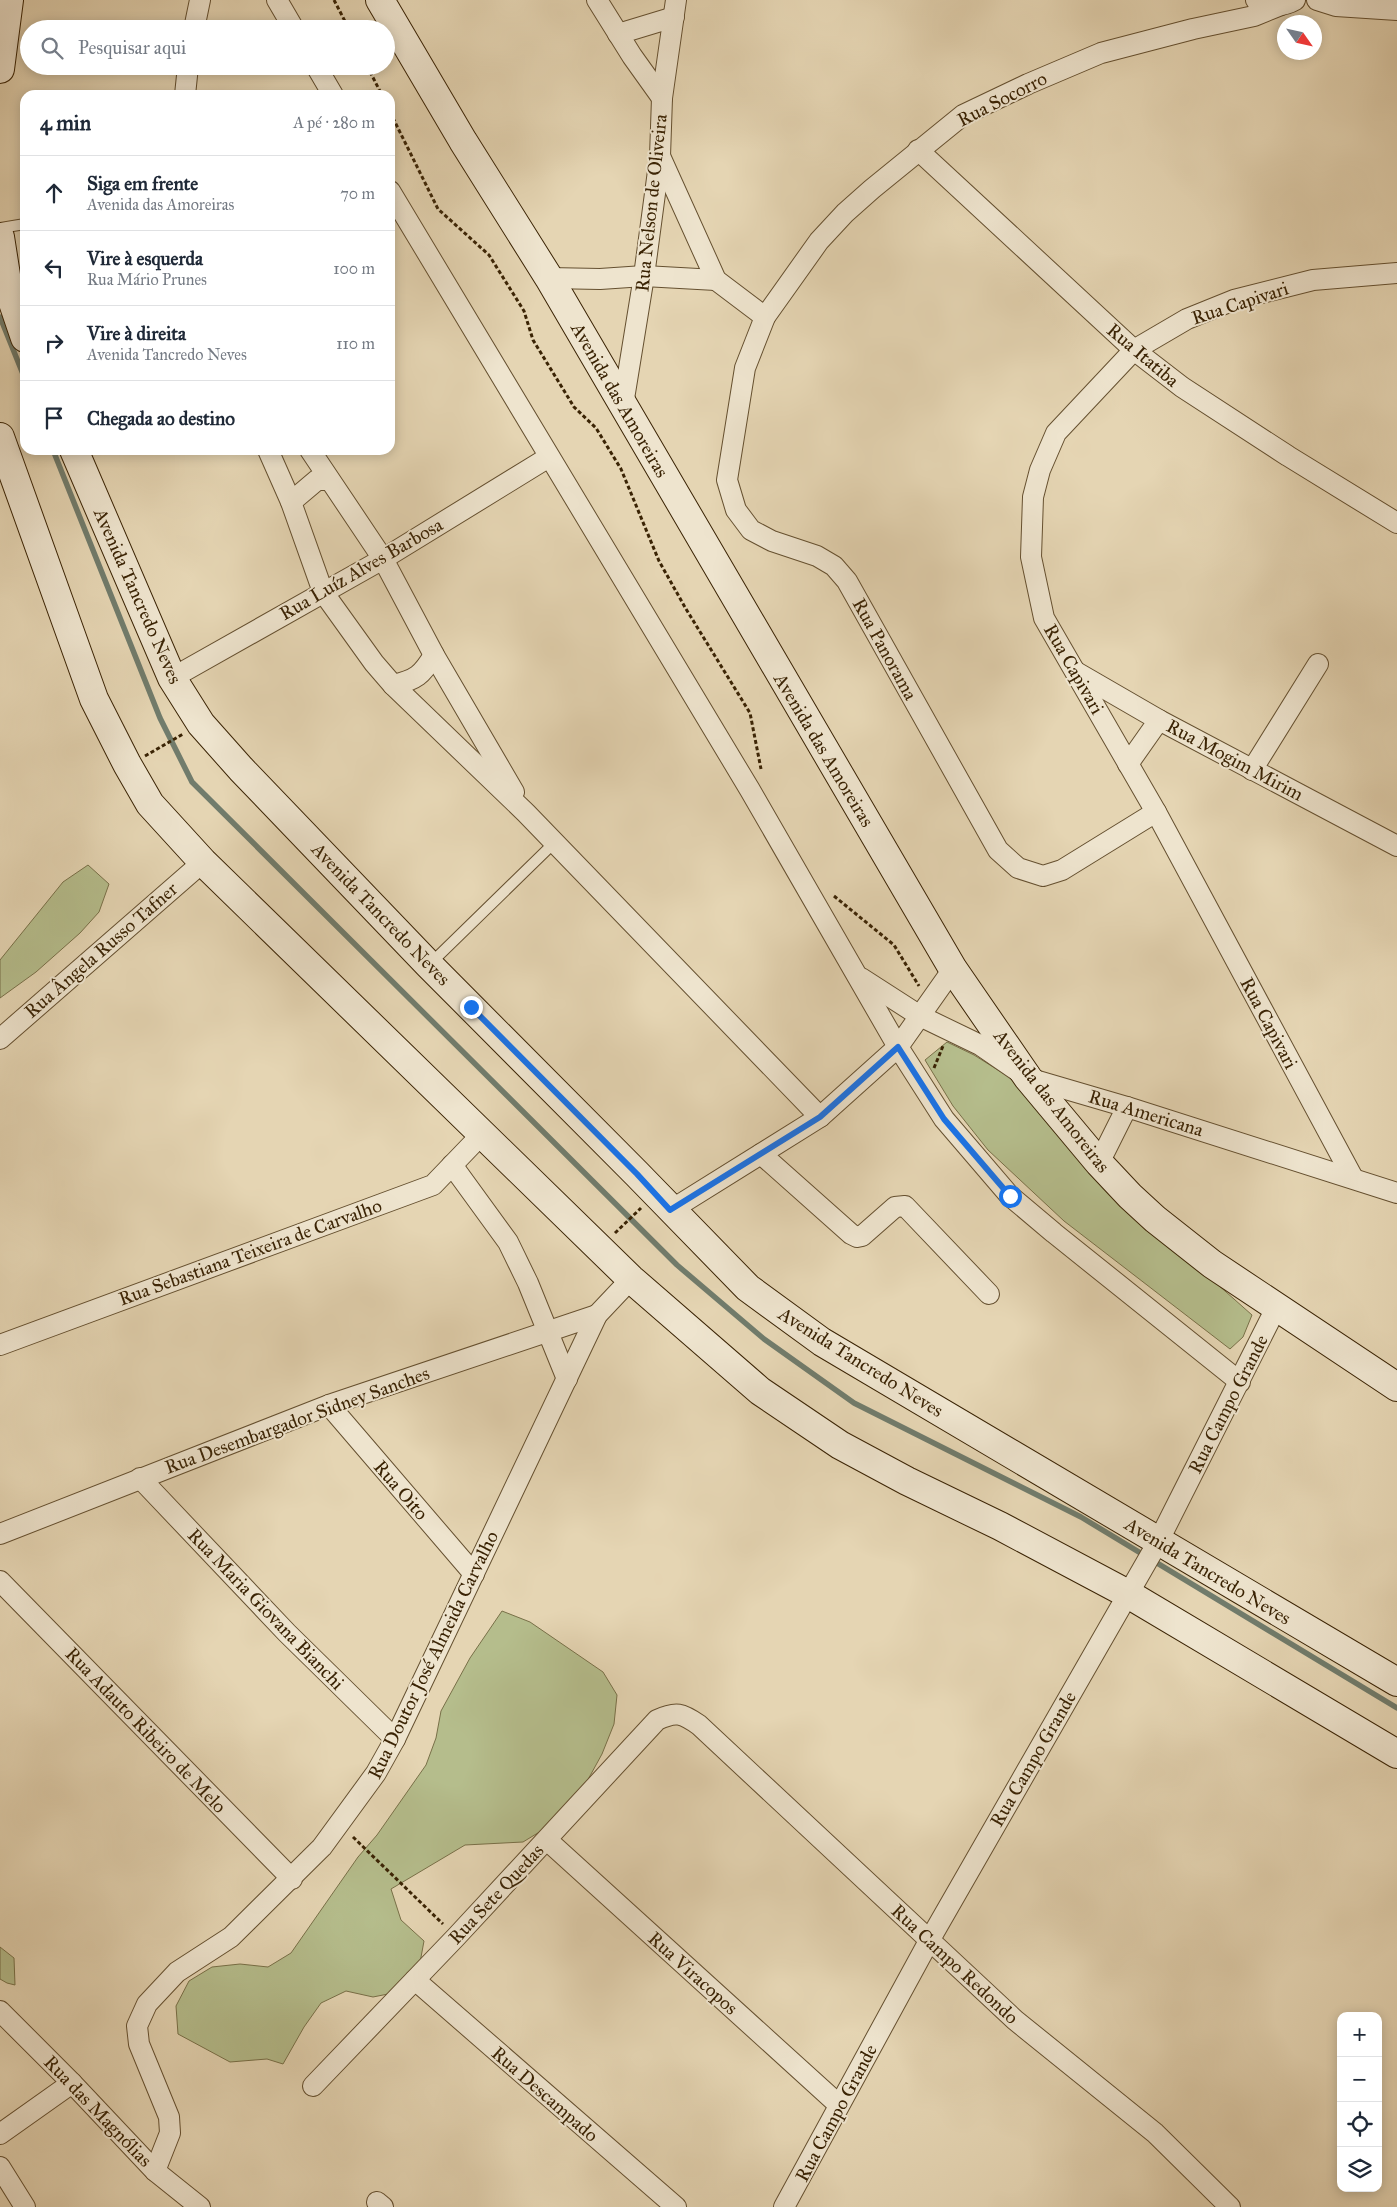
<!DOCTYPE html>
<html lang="pt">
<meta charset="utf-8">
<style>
:root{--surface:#fff;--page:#f6f6f7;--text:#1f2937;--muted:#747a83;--line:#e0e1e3}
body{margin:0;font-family:"IM FELL Great Primer",serif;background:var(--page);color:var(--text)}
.controls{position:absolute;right:15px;bottom:15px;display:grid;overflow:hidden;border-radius:10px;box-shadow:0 2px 12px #0003}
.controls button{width:45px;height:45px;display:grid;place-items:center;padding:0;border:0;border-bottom:1px solid var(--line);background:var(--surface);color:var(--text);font:25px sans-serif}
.compass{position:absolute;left:1277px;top:15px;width:45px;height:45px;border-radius:50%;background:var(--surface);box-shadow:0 2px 12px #0003;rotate:124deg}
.stop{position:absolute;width:15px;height:15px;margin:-11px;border:4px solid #1a73e8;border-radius:50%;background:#fff}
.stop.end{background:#1a73e8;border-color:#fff;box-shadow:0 1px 5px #0008}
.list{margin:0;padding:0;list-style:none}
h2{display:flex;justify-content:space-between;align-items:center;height:65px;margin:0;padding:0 20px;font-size:21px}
h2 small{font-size:16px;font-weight:400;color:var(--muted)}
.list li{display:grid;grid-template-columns:32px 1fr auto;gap:15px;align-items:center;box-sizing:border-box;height:75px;padding:0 20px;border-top:1px solid var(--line)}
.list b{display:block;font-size:19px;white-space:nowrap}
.list p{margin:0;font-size:16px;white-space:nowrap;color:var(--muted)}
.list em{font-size:16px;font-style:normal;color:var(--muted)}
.icon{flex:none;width:28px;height:28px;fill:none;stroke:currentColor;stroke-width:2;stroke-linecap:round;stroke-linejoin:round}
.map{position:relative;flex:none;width:1397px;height:2207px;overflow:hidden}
.search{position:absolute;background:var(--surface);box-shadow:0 2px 12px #0003;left:20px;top:20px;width:375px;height:55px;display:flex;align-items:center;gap:12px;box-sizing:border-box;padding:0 18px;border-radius:28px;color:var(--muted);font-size:19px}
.panel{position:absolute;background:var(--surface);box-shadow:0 2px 12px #0003;left:20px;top:90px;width:375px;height:365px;border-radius:15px}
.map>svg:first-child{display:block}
</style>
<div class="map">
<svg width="1397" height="2207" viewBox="0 0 1397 2207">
<rect width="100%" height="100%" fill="#e5d5b3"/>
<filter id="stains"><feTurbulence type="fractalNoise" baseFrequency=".004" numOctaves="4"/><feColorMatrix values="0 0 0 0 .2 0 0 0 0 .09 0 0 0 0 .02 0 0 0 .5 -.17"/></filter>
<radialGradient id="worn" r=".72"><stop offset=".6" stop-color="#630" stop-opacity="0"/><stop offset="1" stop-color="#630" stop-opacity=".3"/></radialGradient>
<g fill="#b5bd8c" stroke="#787048">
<path d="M88,865L109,884L99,912L80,933L36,972L0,998V960L63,882Z"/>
<path d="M947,1042L974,1055L1038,1095L1172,1244L1252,1315L1243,1337L1230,1349L1064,1221L988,1150L953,1106L925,1060Z"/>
<path d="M502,1611L530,1622L603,1672L617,1695L614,1724L602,1754L585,1785L546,1828L523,1842L465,1845L391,1889L401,1920L424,1941L419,1968L403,1991L373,1997L346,1991L321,2003L304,2027L283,2064L267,2059L230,2062L178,2034L176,2006L189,1981L212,1967L240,1964L268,1967L291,1953L358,1857L377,1835L426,1765L436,1738L441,1711L470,1658Z"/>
<path d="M0,1947L14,1958L15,1985L7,1983L0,1979Z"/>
</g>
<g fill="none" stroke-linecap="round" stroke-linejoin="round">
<g stroke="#717c6c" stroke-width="5.5">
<path d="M0,317L25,379"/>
<path d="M53,450L160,718L192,782L677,1265L764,1339L854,1403L1081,1517L1397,1708"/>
</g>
<g stroke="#655030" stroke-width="12">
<g id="lane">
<path d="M0,228L25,224"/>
<path d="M430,964L555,842"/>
</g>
</g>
<g stroke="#655030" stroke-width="22">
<g id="street">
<path d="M277,0L294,29"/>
<path d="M597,0L632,56L662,98"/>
<path d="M1256,0C1269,6 1283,7 1295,0"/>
<path d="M1317,0L1336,6L1397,10"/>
<path d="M194,29L200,0"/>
<path d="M618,34L674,17"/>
<path d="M316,66L333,95"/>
<path d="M185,95L188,66"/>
<path d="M918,150L1134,350L1182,387L1288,456L1397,523"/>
<path d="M660,156L716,280L765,317"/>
<path d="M390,191L750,790L898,1047L944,1119L1010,1196L1054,1233L1240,1382"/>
<path d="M549,278L600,279L644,276L716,280"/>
<path d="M623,405L644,276L660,156L662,98L676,0"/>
<path d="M268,450L291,502L323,592L374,663L393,685L526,813L820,1117"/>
<path d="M310,450L383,559L434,655L514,792"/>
<path d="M291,502L317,480H329"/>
<path d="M1076,672L1159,720L1397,846"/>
<path d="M172,678L383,559L549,457"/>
<path d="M393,685C416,680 422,675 434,655"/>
<path d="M1128,764L1159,720"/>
<path d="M1252,770L1318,664"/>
<path d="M1156,812L1062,870L1043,876L1018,868L998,850L847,581L834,566L817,556L772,541L751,530L736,510L727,480L745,368L765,317L819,241L845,213L872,189L963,115L1028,84L1101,53L1193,29L1254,16L1281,5"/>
<path d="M861,978L920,1016L980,1045L1028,1078L1127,1107L1397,1193"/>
<path d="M0,1039L203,862"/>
<path d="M761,1154L851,1234L857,1237L862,1236L895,1207L905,1206L989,1294"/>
<path d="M1099,1163L1127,1107"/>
<path d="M452,1165L508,1242L528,1283L567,1379"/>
<path d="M1353,1178L1156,812L1044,618L1031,557L1033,497L1040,470L1056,433L1134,350L1187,319L1234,300L1313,280L1397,273"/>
<path d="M671,1210L820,1117L898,1047L953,969"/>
<path d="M0,1345L433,1185L483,1133"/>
<path d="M329,1405L474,1574"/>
<path d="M140,1478L287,1633L395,1739"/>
<path d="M0,1534L329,1405L597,1315"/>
<path d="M0,1581L292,1879"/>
<path d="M547,1840L839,2105"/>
<path d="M415,1980L676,2207"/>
<path d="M0,2011L72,2083L155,2171L200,2207"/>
<path d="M313,2086L456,1937L657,1720C676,1711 682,1713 699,1725L1015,2020L1155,2133L1230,2207"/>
<path d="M0,2134L72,2083"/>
<path d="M0,2167L25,2207"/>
<path d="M155,2171L170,2133L169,2117L139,2044L137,2026L147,2004L177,1972L231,1937L322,1847L376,1773L395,1739L597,1315L631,1279"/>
<path d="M377,2202L383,2207"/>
<path d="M784,2207L929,1941L1158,1542L1276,1308"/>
</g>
</g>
<g stroke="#3a2304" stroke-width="30">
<g id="secondary">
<path d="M380,0L463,141L549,278L953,969L1028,1078L1099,1163L1130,1196L1155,1219L1212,1264L1397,1387"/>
<path d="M0,69L9,0"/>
<path d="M0,237L8,288L25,338"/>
<path d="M0,437L94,699L127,764L150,804L203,862L631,1279L760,1391L840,1445L907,1481L1000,1526L1128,1594L1397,1754"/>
<path d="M74,450L172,678L201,724L241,769L429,965L637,1174L748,1288L822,1342L1397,1682"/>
</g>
</g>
<g stroke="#3a2304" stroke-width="3" stroke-dasharray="4 2.5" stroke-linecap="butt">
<path d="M334,0L349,29"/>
<path d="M367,66L382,95"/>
<path d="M390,112L438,209L489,255L524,311L533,340L574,407L596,428L621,469L659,561L686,609L750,713L761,769"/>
<path d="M145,756L183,734"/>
<path d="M834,896L894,945L919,986"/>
<path d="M934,1068L943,1046"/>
<path d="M615,1233L641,1208"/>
<path d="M353,1837L443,1924"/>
</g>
<use href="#lane" stroke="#eee4ce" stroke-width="10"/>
<use href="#street" stroke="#eee4ce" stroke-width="20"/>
<use href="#secondary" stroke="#eee4ce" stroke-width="28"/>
</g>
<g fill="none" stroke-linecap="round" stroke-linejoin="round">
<path stroke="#1a73e8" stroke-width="6" d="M471,1007L637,1174L670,1210L820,1117L898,1047L944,1119L1010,1196"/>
</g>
<g text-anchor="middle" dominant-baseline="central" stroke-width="4" stroke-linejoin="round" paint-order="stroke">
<g font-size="19" fill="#3a2304" stroke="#eee4ce">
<text transform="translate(1002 99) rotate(-27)">Rua Socorro</text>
<text transform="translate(651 203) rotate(-84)">Rua Nelson de Oliveira</text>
<text transform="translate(1240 303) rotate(-18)">Rua Capivari</text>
<text transform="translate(1143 355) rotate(40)">Rua Itatiba</text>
<text transform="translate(620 400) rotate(60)">Avenida das Amoreiras</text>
<text transform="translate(361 569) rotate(-30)">Rua Luíz Alves Barbosa</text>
<text transform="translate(138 596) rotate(66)">Avenida Tancredo Neves</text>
<text transform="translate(885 649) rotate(61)">Rua Panorama</text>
<text transform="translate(1074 669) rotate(60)">Rua Capivari</text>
<text transform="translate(824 750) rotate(59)">Avenida das Amoreiras</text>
<text transform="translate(1235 760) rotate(28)">Rua Mogim Mirim</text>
<text transform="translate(381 914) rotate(46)">Avenida Tancredo Neves</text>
<text transform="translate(101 950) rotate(-41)">Rua Ângela Russo Tafner</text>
<text transform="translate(1269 1023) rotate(62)">Rua Capivari</text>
<text transform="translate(1052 1101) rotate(52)">Avenida das Amoreiras</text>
<text transform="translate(1146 1113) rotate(17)">Rua Americana</text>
<text transform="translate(250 1252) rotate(-20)">Rua Sebastiana Teixeira de Carvalho</text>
<text transform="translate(861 1362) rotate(32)">Avenida Tancredo Neves</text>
<text transform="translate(1228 1404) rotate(-63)">Rua Campo Grande</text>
<text transform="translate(297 1420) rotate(-20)">Rua Desembargador Sidney Sanches</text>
<text transform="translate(401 1490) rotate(49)">Rua Oito</text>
<text transform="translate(1208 1571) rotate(31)">Avenida Tancredo Neves</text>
<text transform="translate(266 1609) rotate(46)">Rua Maria Giovana Bianchi</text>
<text transform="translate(433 1655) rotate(-64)">Rua Doutor José Almeida Carvalho</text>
<text transform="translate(146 1730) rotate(46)">Rua Adauto Ribeiro de Melo</text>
<text transform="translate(1033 1759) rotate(-60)">Rua Campo Grande</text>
<text transform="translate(496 1894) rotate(-47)">Rua Sete Quedas</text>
<text transform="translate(955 1964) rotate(43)">Rua Campo Redondo</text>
<text transform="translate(693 1973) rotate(42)">Rua Viracopos</text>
<text transform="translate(545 2094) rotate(41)">Rua Descampado</text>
<text transform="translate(98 2111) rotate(46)">Rua das Magnólias</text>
<text transform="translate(836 2113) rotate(-62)">Rua Campo Grande</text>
</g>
</g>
<rect width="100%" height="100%" filter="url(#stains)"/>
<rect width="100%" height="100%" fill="url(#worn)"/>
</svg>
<div class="controls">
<button>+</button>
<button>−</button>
<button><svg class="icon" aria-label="locate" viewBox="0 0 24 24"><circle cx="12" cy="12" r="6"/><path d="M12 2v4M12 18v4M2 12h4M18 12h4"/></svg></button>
<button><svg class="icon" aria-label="layers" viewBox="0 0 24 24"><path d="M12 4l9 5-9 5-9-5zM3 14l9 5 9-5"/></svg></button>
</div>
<svg class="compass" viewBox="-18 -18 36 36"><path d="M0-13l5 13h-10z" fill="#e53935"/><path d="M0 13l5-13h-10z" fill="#747a83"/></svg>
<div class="stop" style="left:1010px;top:1196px"></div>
<div class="stop end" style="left:471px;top:1007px"></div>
<div class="search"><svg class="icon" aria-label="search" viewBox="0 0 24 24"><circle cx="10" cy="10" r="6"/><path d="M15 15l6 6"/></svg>Pesquisar aqui</div>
<section class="panel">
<h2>4 min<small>A pé · 280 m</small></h2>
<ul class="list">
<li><svg class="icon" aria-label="ahead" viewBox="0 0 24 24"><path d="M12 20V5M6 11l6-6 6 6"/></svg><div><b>Siga em frente</b><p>Avenida das Amoreiras</p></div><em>70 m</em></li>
<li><svg class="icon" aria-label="left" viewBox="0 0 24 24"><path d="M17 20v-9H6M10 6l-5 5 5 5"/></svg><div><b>Vire à esquerda</b><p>Rua Mário Prunes</p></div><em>100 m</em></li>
<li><svg class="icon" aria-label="right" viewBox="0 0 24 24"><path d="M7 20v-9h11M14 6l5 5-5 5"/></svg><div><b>Vire à direita</b><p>Avenida Tancredo Neves</p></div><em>110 m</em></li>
<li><svg class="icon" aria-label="arrive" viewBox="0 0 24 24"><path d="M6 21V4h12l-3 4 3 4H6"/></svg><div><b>Chegada ao destino</b></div></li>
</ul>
</section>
</div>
